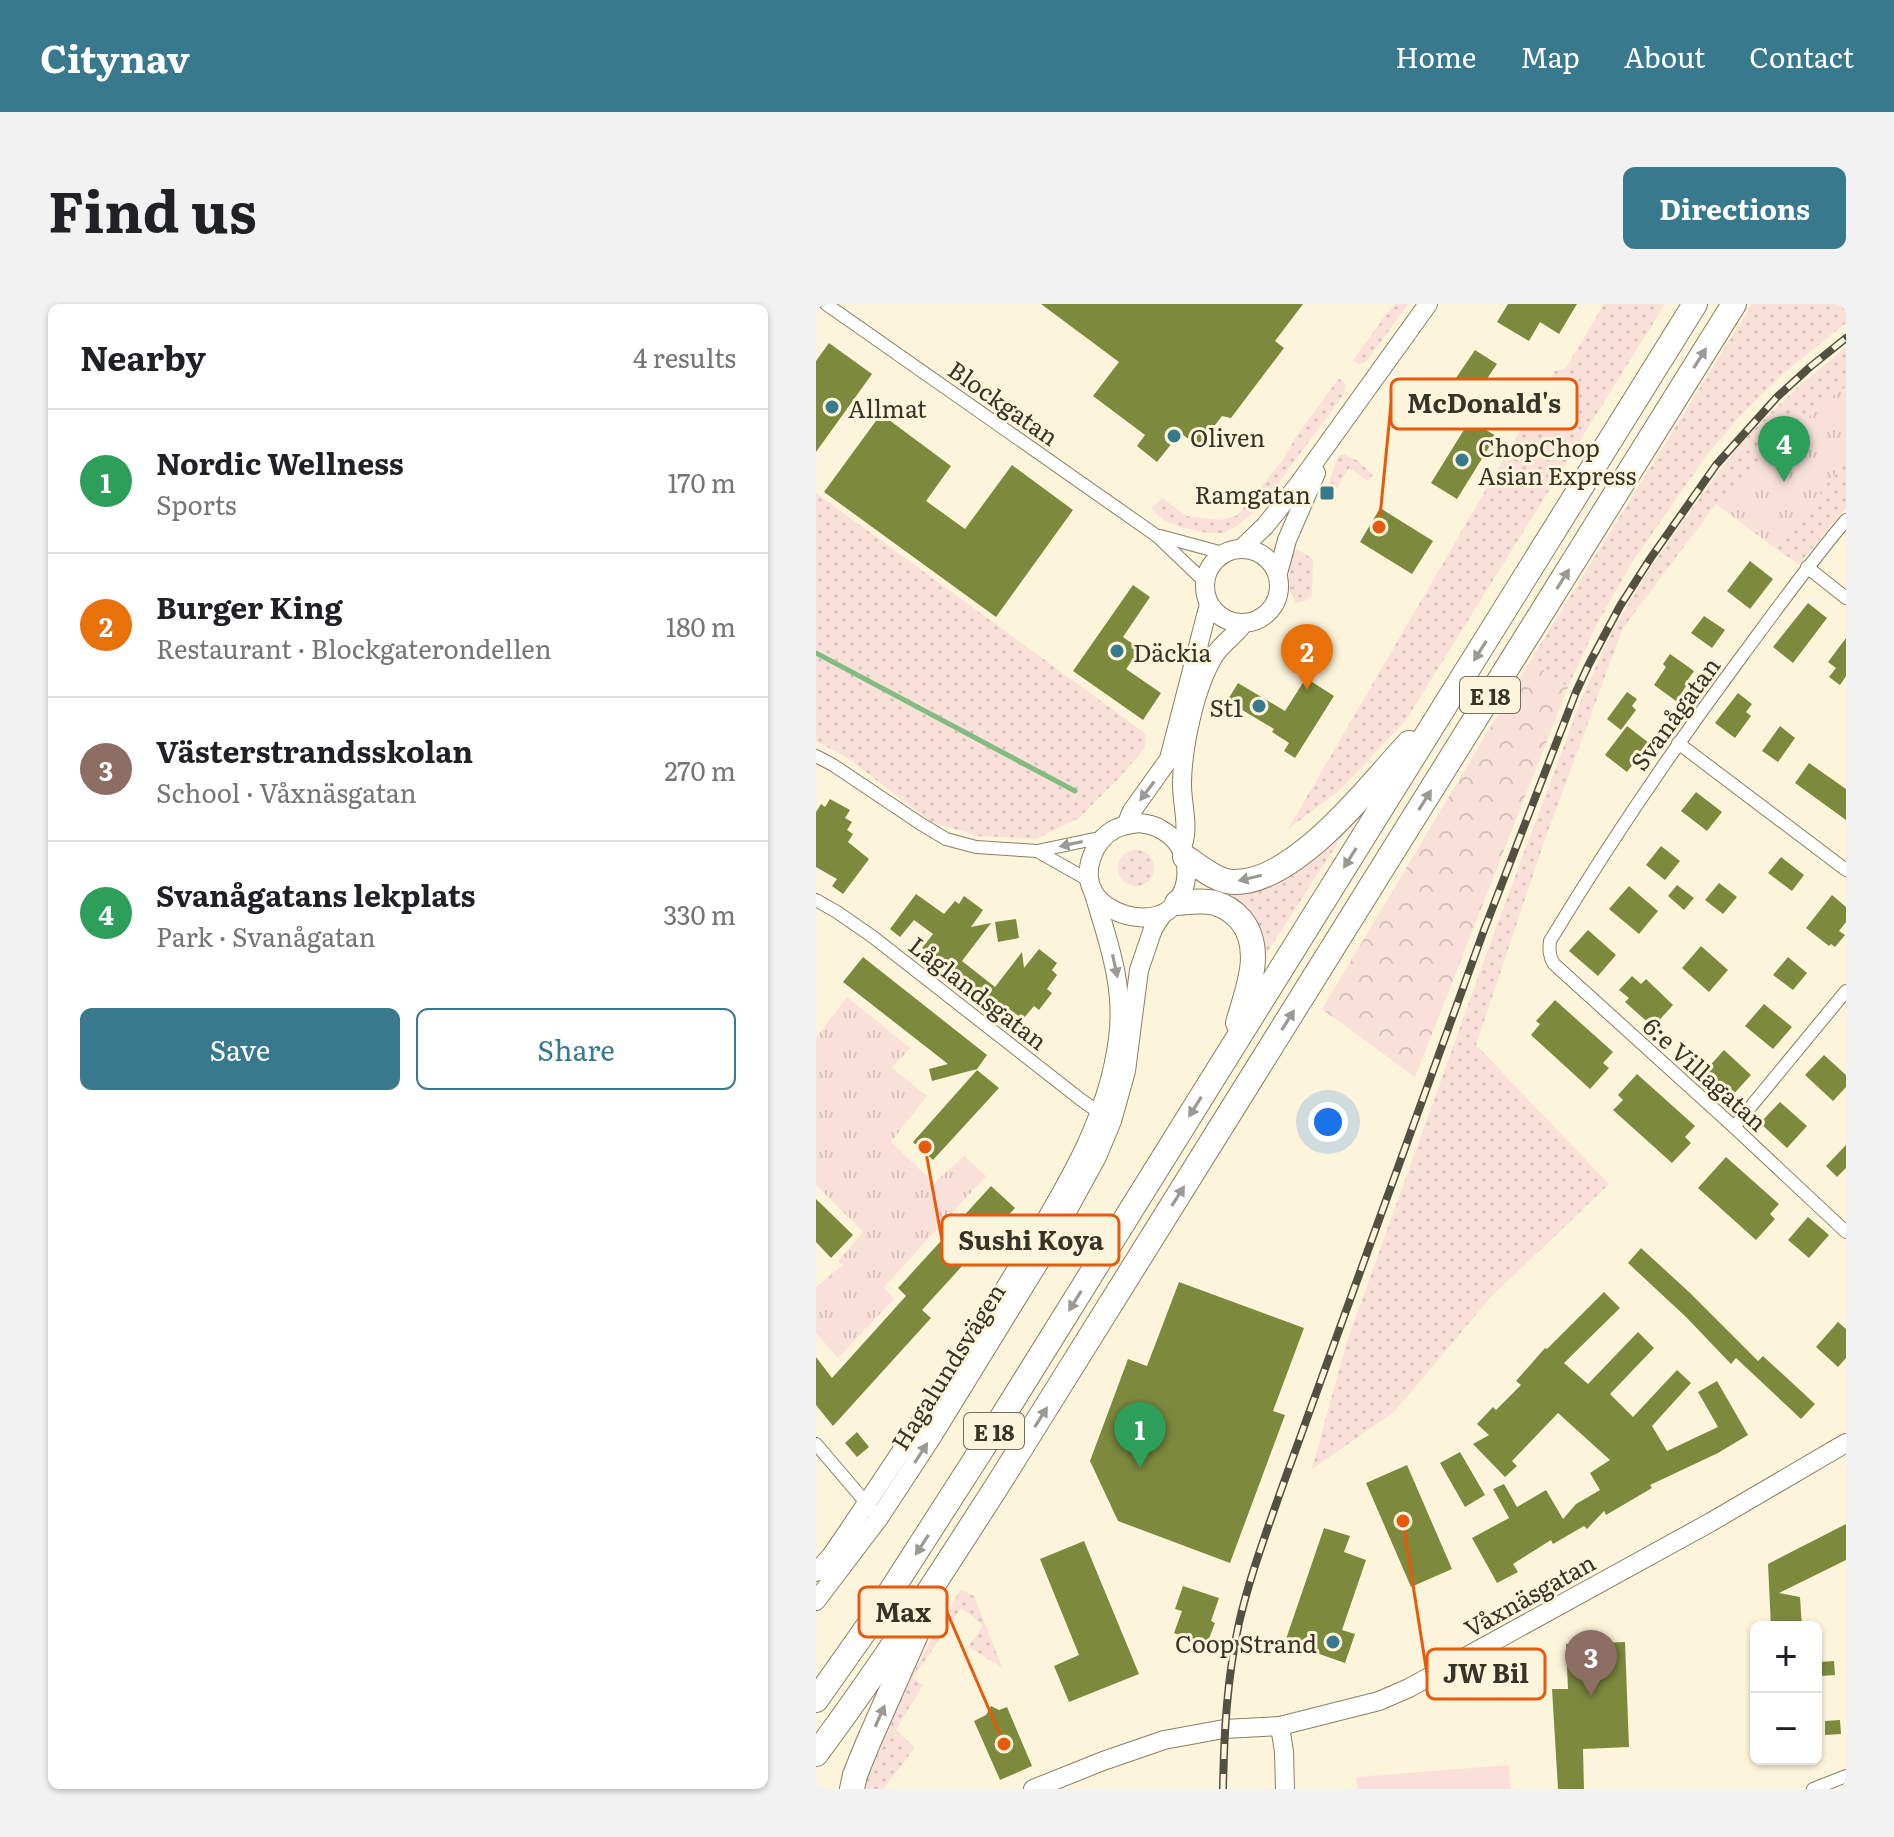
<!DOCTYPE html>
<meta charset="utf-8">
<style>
:root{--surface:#fff;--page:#f2f2f2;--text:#202124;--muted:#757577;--line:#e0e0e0;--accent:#39798d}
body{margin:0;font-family:Literata,serif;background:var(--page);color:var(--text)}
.controls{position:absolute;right:24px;bottom:24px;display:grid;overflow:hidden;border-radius:12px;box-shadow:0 2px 6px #0004}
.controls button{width:72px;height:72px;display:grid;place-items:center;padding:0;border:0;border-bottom:2px solid var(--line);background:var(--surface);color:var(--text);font:40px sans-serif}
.you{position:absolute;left:512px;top:818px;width:28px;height:28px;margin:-20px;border:6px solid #fff;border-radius:50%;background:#1a73e8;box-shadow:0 0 0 12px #1a73e833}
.badge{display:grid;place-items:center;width:52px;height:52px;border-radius:50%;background:var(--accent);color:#fff;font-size:26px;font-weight:700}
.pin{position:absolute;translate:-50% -66px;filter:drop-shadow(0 2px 4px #0008)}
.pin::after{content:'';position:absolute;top:42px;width:28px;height:24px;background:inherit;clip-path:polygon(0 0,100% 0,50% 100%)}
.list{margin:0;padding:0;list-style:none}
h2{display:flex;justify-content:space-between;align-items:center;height:104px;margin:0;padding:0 32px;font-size:34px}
h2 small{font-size:26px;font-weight:400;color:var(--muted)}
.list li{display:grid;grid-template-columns:52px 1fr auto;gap:24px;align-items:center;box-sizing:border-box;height:144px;padding:0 32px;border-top:2px solid var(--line)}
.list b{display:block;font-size:30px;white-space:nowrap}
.list p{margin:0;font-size:26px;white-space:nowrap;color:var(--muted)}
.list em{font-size:26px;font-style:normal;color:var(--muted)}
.actions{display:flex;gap:16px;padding:24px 32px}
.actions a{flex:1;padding:18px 0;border:2px solid var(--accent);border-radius:12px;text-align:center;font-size:28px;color:var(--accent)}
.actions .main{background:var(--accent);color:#fff}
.map{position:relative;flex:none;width:1030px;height:1485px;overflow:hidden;border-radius:12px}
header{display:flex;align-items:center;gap:48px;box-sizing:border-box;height:112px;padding:0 40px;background:var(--accent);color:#fff}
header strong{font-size:38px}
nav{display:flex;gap:44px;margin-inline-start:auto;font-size:28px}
.intro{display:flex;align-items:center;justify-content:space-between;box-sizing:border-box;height:192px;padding:0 48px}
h1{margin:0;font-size:56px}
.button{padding:20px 36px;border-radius:12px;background:var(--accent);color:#fff;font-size:28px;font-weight:700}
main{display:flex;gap:48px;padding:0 48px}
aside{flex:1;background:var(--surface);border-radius:12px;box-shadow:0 2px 6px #0004}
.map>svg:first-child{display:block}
</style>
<header>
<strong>Citynav</strong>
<nav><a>Home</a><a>Map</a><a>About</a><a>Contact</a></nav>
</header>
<div class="intro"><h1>Find us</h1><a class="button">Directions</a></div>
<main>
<aside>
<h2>Nearby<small>4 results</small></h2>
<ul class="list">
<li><span class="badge" style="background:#2e9e5b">1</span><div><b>Nordic Wellness</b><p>Sports</p></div><em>170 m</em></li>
<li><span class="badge" style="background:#e8710a">2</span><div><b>Burger King</b><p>Restaurant · Blockgaterondellen</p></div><em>180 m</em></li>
<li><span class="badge" style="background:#8d6e63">3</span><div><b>Västerstrandsskolan</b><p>School · Våxnäsgatan</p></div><em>270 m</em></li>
<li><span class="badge" style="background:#2e9e5b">4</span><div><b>Svanågatans lekplats</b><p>Park · Svanågatan</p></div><em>330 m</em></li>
</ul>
<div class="actions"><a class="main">Save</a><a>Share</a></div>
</aside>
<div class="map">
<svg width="1030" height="1485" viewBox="0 0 1030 1485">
<defs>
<pattern id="grass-dots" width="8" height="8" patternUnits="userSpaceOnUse" patternTransform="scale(2)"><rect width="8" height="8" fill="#f9e1d9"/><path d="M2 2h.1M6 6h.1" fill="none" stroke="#d6c2ba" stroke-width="1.8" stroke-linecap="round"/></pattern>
<pattern id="forest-crowns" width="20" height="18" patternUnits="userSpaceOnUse" patternTransform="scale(2)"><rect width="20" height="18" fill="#f9e1d9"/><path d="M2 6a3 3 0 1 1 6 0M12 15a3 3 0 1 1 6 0" fill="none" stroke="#d6c2ba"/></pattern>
<pattern id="park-tufts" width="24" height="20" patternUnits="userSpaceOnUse" patternTransform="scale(2)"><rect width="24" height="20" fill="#f9e1d9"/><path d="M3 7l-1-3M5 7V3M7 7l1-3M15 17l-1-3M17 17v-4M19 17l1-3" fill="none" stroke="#d6c2ba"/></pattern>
</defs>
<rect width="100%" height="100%" fill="#fdf5db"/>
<g fill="url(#grass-dots)">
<path d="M578,0H592L550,58L543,60L537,56Z"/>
<path d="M788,0H849L590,416L524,486L472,525L739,67L750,64Z"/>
<path d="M936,0H1030V19L969,68L924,112L890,152L815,260L780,322L752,383L714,357Z"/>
<path d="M1030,43V83L1013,94L900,200L807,324L728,538L660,741L793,880L674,994L578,1108L496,1165L530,1040L678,629L767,391L795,330L831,269L905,164L936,127L982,83Z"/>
<path d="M523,74L530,81L528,90L446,201L421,222L407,229H391L368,224L349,217L335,205L346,194L371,212L406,216L422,211L466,157L480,133Z"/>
<path d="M528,150L542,157L557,171L552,177L533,164L520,186L512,181L522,153Z"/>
<path d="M1030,156V204L983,260L959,244Z"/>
<path d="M0,189L330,430L329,444L303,474L263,514L220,535L162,532L115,518L33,455L0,437Z"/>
<path d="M481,245L497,255L496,292L489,297L480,299L472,284L475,247Z"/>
<path d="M532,523L448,653L410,594L407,586Z"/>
<circle cx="320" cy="564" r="18"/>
<path d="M145,1285L158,1292L186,1363L152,1343L167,1321L145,1304L97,1374L107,1381L80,1426L98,1443V1445L67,1485H47C52,1465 61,1446 69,1427C91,1378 117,1331 145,1285Z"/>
</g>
<path fill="url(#forest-crowns)" d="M714,357L752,383L599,773L506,705Z"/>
<g fill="url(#park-tufts)">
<path d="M1030,83V156L959,244L900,200L1013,94Z"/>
<path d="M31,693L94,744L76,764L111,792L75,838L118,879L148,852L170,872L68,983L78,995L22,1054L0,1029V983L27,961L22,957L47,928L0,881V734Z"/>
</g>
<path fill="#f9e1d9" d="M693,1461L695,1485H541L540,1473Z"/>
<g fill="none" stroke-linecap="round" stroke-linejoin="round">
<path stroke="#82bc81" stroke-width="5" d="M0,349L259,487"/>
</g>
<g fill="#7d8a3e">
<path d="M225,0H487L459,37L468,44L415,114L406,112L383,142L364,129L341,158L321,142L329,131L277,92L303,58Z"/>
<path d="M692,0H761L743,30L724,18L713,37L681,18Z"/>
<path d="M13,39L56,70L0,148V57Z"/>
<path d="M659,46L681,60L662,88L640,74Z"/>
<path d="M65,110L135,162L110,197L149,225L196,161L257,206L180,313L8,188Z"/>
<path d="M654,116L680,132L641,195L615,179Z"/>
<path d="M564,204L617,237L596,270L544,238Z"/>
<path d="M934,257L957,275L934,305L911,287Z"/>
<path d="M317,281L334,293L307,333L324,345L310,365L345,389L327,416L257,367Z"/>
<path d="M992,299L1011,314L977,359L957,343Z"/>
<path d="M888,312L909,326L896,344L875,329Z"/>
<path d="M1030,334V372L1024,381L1013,373L1020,364L1012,358Z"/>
<path d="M854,350L878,367L871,377L873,378L860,397L838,381L850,363L847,360Z"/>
<path d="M490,374L518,392L479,454L468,447L473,439L456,428L458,425L411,397L422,379L469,407Z"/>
<path d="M811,388L821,395L816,402L820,406L805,426L791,415Z"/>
<path d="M922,389L936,400L930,408L935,412L919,434L899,419Z"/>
<path d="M811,422L833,439L811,468L789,451Z"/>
<path d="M964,422L979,434L962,458L946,447Z"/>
<path d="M993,459L1030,485V516L979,479Z"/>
<path d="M880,488L906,508L891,527L865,507Z"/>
<path d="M14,495L34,506L29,514L36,518L31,526L37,530L32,538L53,555L27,590L16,582L21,575L0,563V508L5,500L9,503Z"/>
<path d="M845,542L864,557L849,576L830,561Z"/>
<path d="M965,553L988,571L976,587L952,569Z"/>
<path d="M903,579L921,593L907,610L889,596Z"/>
<path d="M861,581L878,594L868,606L852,592Z"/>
<path d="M813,582L842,607L823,630L793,605Z"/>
<path d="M100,590L128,610L139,597L143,600L148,592L167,606L155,623L175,619L146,657L179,683L206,648L208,664L223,645L241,659L236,666L241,671L231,685L236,689L223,706L218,702L207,715L189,702L184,708L110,652L113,648L106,644L117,630L98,616L84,633L74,625Z"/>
<path d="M1016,591L1030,603V618L1023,627L1029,631L1019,643L1015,640L1013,642L990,624Z"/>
<path d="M200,615L203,634L182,638L179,618Z"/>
<path d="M772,626L800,651L782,672L753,647Z"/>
<path d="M885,642L912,666L893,688L866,664Z"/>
<path d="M47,653L171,751L161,765L116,777L113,765L132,760L27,678Z"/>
<path d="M972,653L991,669L977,686L957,671Z"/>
<path d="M816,672L825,680L830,675L857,701L837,723L809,698L813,694L803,686Z"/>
<path d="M739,696L797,748L787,759L793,764L774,785L715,731L724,720L720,717Z"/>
<path d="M948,700L976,723L957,745L929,722Z"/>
<path d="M908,746L935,771L915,793L888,768Z"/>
<path d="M1008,751L1030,771V783L1017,797L989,771Z"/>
<path d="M161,766L183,784L117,856L97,838Z"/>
<path d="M821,770L879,822L869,833L875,839L856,859L797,806L807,796L802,791Z"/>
<path d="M964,798L991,822L971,844L944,819Z"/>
<path d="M1030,841V864L1021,873L1010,862Z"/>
<path d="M910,853L963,900L954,910L959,915L940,936L882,884Z"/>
<path d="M175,882L199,904L106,1006L115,1014L17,1122L0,1101V1053L16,1074L90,992L82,984Z"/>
<path d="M0,895L37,931L15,954L0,938Z"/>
<path d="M992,913L1013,931L993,954L972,936Z"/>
<path d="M825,944L873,988L942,1057L947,1052L999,1100L985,1115L920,1054L915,1060L870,1013L812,959Z"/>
<path d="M363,978L488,1024L457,1107L469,1111L414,1259L302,1217L274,1157L312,1055L331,1062Z"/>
<path d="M788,988L804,1004L748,1059L772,1080L822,1028L838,1044L794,1090L817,1113L861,1066L875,1079L836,1122L851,1147L902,1123L882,1088L901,1077L932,1131L902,1149L834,1181L836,1184L790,1211L788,1207L771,1225L768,1222L737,1240L735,1236L697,1260L702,1268L681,1279L656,1234L693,1214L677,1185L688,1180L701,1203L730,1186L747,1215L760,1200L784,1186L774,1169L794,1156L742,1109L696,1157L701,1162L689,1173L657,1140L673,1131L661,1120L677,1103L680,1106L705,1081L700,1077L729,1044L731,1045Z"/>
<path d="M1022,1018L1030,1025V1054L1022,1063L1000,1043Z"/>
<path d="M41,1128L53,1143L41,1153L29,1139Z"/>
<path d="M644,1148L669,1191L649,1203L624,1159Z"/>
<path d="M591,1161L636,1265L595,1283L550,1179Z"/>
<path d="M1030,1220V1256L963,1289L984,1293L986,1323H955L952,1260Z"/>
<path d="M508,1224L534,1232L528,1248L550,1256L526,1326L539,1330L529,1359L469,1338Z"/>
<path d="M268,1237L323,1370L253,1398L238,1362L263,1351L224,1255Z"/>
<path d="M367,1282L403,1294L395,1317L399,1319L391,1340L358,1329L366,1307L359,1305Z"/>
<path d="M809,1338L813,1443L767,1445L768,1485H742L736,1385H752L750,1340Z"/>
<path d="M1018,1357L1019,1371L1004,1372L1003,1358Z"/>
<path d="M175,1402L183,1406L191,1403L216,1462L184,1476L158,1417L170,1411Z"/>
<path d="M1024,1416L1025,1430L1009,1431V1417Z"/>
</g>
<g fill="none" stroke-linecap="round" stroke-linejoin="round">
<g stroke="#897f62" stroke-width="14">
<g id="street">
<path d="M10,0L341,232L389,278"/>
<path d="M1030,216C993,260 960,306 926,352C857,445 793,539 734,637C733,646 733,652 738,660L918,823L1030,928"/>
<path d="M344,232L407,249"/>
<path d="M991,263L1030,294"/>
<path d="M862,439L1030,566"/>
<path d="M0,452L17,461L105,520L130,535L160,543L221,547L288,533"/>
<path d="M221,547L274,577"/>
<path d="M0,596L21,608L57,633L264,795L288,812"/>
<path d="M918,823L1030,687"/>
<path d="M0,1140L63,1214"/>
<path d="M997,1485L1030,1472"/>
</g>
</g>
<g stroke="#897f62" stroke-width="20">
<g id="secondary">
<path d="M426,244L449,222L482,181L612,0"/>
<circle cx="426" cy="282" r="37"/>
<path d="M462,269L471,236L500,169"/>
<path d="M323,519C331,520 339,521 346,526C373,541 378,577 359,600C340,624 293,613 278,589C265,567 278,536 299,525C307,521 314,520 323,519Z"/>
<path d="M310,521L316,507L353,455L393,300"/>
<path d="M365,545C375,525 365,499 366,477C367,441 379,383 398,352C406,339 419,332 427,320"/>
<path d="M0,1268L15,1252C81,1155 146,1057 206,956C248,885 291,819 302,735C309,682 292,637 277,587"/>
<path d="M0,1297L63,1214L116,1133L223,959L281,853L296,817L310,767L323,666L337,625L346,611"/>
<path d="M464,1422L468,1448L469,1485"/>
<path d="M217,1485L287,1457L348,1436L408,1425L464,1422L563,1397L593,1384L895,1218L1030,1139"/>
</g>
</g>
<g stroke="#897f62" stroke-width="26">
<g id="highway">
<path d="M369,553C383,562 401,578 418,578C480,579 554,481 593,439"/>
<path d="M361,599C373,598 387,596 399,599C409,602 418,608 425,616C449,646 431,687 422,719"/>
<path d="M0,1396L55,1318L175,1131L879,0"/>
<path d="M0,1450C65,1363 124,1271 183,1179L918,0"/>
<path d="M36,1485L39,1471L52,1439L105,1319"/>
</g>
</g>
<use href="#street" stroke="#fff" stroke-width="12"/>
<use href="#secondary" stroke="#fff" stroke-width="18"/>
<use href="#highway" stroke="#fff" stroke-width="24"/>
<g stroke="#534f41" stroke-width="8">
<path id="rail" d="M407,1485C408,1429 411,1374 423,1319C433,1275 449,1232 464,1189L668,626L760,388L773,360L804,302L834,255L900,161L961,93L994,63L1030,34"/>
</g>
<use href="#rail" stroke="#fdf5db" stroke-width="5" stroke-dasharray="15" stroke-linecap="butt"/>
</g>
<defs><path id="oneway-solid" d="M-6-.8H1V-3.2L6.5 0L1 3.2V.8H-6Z" transform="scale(2)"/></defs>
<g fill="#9b9993">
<use href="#oneway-solid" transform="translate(884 54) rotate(-58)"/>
<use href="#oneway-solid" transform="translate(747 275) rotate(-58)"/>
<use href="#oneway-solid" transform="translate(664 347) rotate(122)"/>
<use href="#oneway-solid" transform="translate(331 487) rotate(127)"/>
<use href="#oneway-solid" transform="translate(609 496) rotate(-58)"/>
<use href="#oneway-solid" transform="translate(255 540) rotate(168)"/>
<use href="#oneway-solid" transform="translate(534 554) rotate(122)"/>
<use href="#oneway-solid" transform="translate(434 574) rotate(167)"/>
<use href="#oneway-solid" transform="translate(299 662) rotate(78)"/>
<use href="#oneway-solid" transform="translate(472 716) rotate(-58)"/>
<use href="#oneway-solid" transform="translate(379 803) rotate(122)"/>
<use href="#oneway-solid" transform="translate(362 892) rotate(-58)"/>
<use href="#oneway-solid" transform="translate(259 997) rotate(122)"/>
<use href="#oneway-solid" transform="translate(225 1113) rotate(-58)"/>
<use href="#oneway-solid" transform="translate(105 1149) rotate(-57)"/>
<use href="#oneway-solid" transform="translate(106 1241) rotate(123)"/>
<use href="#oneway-solid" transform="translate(64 1412) rotate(-66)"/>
</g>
<g fill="#39798d" stroke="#fdf5db" stroke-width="3">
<circle cx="16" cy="103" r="8"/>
<circle cx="358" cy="132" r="8"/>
<circle cx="646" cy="156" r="8"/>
<rect x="503" y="181" width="16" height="16" rx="4"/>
<circle cx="301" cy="347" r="8"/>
<circle cx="443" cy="402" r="8"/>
<circle cx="517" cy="1338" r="8"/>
</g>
<g text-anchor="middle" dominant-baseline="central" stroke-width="6" stroke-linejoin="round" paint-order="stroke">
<g fill="#fdf5db" stroke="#726d5d" stroke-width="2">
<rect x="644" y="373" width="60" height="36" rx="6"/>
<rect x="148" y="1109" width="60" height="36" rx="6"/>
</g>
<g font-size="22" font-weight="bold" fill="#373327">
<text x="674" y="391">E 18</text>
<text x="178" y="1127">E 18</text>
</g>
<g font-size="24" fill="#373327" stroke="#fdf5db">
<text transform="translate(188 98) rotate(35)">Blockgatan</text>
<text transform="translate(858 409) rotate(-54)">Svanågatan</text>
<text transform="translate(163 688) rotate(38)">Låglandsgatan</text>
<text transform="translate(890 769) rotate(42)">6:e Villagatan</text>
<text transform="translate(131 1062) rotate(-58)">Hagalundsvägen</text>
<text transform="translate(713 1290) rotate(-29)">Våxnäsgatan</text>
</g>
<g font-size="24" fill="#373327" stroke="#fdf5db" text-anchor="start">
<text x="32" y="103">Allmat</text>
<text x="374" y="132">Oliven</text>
<text x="662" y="142">ChopChop<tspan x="662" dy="28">Asian Express</tspan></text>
<text x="495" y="189" text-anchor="end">Ramgatan</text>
<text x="317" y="347">Däckia</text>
<text x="427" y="402" text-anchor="end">St1</text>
<text x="501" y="1338" text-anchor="end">Coop Strand</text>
</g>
</g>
<path fill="none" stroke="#e8590c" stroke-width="3" d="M563 223L575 100M109 843L126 936M188 1440L131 1308M587 1217L611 1370"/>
<g fill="#e8590c" stroke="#fdf5db" stroke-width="3">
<circle cx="563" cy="223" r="8"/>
<circle cx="109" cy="843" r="8"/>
<circle cx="188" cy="1440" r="8"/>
<circle cx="587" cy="1217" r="8"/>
</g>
<g fill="#fdf5db" stroke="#e8590c" stroke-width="3">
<rect x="575" y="75" width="186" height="50" rx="8"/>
<rect x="126" y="911" width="177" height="50" rx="8"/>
<rect x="43" y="1283" width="88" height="50" rx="8"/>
<rect x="611" y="1345" width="118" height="50" rx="8"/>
</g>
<g font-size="26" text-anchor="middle" font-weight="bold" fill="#373327">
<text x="668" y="109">McDonald's</text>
<text x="215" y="946">Sushi Koya</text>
<text x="87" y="1318">Max</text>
<text x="670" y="1379">JW Bil</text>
</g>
</svg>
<div class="controls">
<button>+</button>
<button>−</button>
</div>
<div class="you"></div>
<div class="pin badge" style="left:324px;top:1164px;background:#2e9e5b">1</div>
<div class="pin badge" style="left:491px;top:386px;background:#e8710a">2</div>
<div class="pin badge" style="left:775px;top:1392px;background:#8d6e63">3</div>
<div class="pin badge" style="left:968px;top:178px;background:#2e9e5b">4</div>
</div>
</main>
